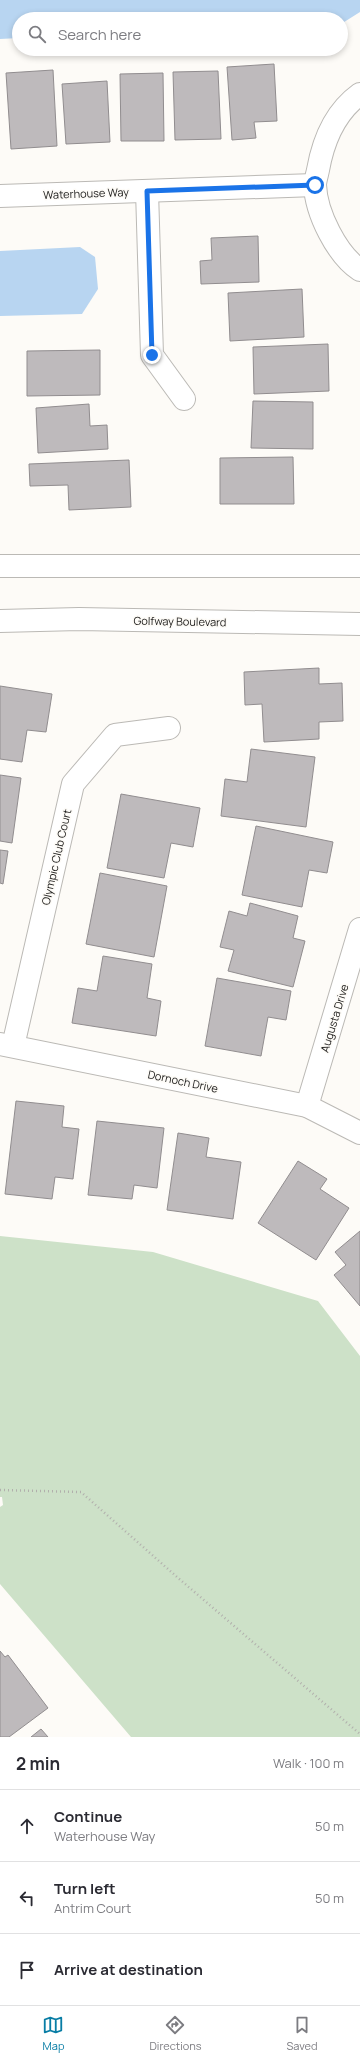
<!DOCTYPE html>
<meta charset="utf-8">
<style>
:root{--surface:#fff;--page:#f2f2f3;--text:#2b2b33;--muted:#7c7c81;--line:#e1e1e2;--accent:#087da5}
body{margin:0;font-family:Manrope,sans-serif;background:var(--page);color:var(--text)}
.stop{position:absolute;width:12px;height:12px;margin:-9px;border:3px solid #1a73e8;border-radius:50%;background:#fff}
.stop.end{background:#1a73e8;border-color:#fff;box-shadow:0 1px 4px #0008}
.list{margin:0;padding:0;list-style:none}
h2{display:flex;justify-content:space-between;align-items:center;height:52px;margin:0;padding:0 16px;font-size:17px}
h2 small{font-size:13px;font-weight:400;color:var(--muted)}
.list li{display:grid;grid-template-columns:26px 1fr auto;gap:12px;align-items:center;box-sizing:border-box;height:72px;padding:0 16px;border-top:1px solid var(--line)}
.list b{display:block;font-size:15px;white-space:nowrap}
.list p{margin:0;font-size:13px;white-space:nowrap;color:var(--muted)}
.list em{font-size:13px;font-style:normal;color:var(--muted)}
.icon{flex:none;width:22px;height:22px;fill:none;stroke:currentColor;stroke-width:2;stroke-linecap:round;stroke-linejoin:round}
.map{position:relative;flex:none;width:360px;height:1737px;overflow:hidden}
.search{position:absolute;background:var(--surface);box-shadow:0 2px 6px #0003;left:12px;right:12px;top:12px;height:44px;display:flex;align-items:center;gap:10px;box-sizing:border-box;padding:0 14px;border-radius:22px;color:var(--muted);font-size:15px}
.sheet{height:268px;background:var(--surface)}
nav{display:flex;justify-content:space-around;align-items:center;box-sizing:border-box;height:56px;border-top:1px solid var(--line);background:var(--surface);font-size:11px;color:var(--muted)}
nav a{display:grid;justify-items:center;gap:2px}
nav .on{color:var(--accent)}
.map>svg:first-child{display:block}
</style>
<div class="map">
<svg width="360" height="1737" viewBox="0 0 360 1737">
<rect width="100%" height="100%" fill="#fdfbf7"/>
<path fill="#cde1c8" d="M0,1236L153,1252L318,1301L360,1356V1737H131L0,1584V1507L3,1505L2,1497H0Z"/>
<g fill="#b8d5f1">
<path d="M0,0H360V12L341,24V19H19V38L0,39Z"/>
<path d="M80,247L95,257L98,289L82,314L0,316V251Z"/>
</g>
<g fill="#bebabc" stroke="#918d8f">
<path d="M274,64L277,121L254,122L256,138L232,140L227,67Z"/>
<path d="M53,70L57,146L11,149L6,73Z"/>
<path d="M218,71L221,139L175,140L173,72Z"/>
<path d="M163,73L164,141H121L120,74Z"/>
<path d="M107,81L110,142L66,144L62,84Z"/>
<path d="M258,236L259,282L201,284L200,261L212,260L211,238Z"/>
<path d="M302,289L304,337L230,341L228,293Z"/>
<path d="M328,344L329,391L254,394L253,347Z"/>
<path d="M100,350V395L27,396V351Z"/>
<path d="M253,401L313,402V449L251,448Z"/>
<path d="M89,404L90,426L107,425L108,449L38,453L36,408Z"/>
<path d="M293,457L294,504H220V458Z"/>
<path d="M129,460L131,507L69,510L68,485L30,486L29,464Z"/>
<path d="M319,668V684L342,683L343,721L319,722V739L264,742L262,704L245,705L244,672Z"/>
<path d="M0,686L52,694L46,732L27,730L22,762L0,759Z"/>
<path d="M251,749L315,757L306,827L221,816L225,779L247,782Z"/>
<path d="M0,775L21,778L12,843L0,841Z"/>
<path d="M121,794L200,808L193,847L171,843L164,878L107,868Z"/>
<path d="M256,826L333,842L327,873L309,870L302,907L242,895Z"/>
<path d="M0,850L8,851L3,884L0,883Z"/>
<path d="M100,873L167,886L154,957L86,944Z"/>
<path d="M250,903L298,916L293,938L305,941L293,987L228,971L234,950L220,947L229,911L247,916Z"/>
<path d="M103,956L152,964L147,998L161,1001L156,1036L72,1023L78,988L97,991Z"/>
<path d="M217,978L291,991L286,1020L268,1017L261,1056L205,1046Z"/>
<path d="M16,1101L64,1106L62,1127L79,1129L73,1179L55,1177L52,1199L5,1194Z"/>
<path d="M97,1121L164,1128L157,1188L134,1185L132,1199L88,1195Z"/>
<path d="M178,1133L209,1138L206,1157L241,1162L233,1219L167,1210Z"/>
<path d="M298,1161L327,1179L320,1189L349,1208L316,1260L258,1223Z"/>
<path d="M360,1231V1306L334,1275L346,1265L335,1252Z"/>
<path d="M0,1651L5,1657L8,1655L48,1708L9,1737H0Z"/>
<path d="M41,1729L48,1737H31Z"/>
</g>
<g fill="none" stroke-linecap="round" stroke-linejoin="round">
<g stroke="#bbb9b5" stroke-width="24">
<g id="street">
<path d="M360,94C335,112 323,142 318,170C317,175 315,181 315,185C316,213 337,255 360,270"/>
<path d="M147,191L152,355L184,399"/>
<path d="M0,196L315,185"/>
<path d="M0,1044L307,1106L360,1133"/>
<path d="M13,1046L73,784L115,735L169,728"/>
<path d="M307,1106L360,929"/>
</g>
</g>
<g stroke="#bbb9b5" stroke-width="24">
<g id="secondary">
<path d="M0,566H360"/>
<path d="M0,621L79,619L360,624"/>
</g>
</g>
<path stroke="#b1afac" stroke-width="2.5" stroke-dasharray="1 3" stroke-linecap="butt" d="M0,1490L81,1492L177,1577L360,1734"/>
<use href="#street" stroke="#fff" stroke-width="22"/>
<use href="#secondary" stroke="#fff" stroke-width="22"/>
</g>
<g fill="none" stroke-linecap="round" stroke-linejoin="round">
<path stroke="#1a73e8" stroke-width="5" d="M152,355L147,191L315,185"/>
</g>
<g text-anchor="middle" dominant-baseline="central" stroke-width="3" stroke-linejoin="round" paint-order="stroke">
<g font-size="11" fill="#21201f" stroke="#fdfbf7">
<text transform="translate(86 193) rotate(-2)">Waterhouse Way</text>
<text transform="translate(180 621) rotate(1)">Golfway Boulevard</text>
<text transform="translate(56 857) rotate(-77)">Olympic Club Court</text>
<text transform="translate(334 1018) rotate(-73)">Augusta Drive</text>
<text transform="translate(183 1081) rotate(12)">Dornoch Drive</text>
</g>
</g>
</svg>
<div class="stop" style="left:315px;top:185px"></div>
<div class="stop end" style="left:152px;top:355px"></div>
<div class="search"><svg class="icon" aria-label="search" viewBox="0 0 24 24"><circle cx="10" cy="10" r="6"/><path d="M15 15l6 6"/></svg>Search here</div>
</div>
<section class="sheet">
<h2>2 min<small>Walk · 100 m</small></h2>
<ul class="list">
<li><svg class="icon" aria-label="ahead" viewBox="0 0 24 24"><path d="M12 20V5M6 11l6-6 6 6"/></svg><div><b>Continue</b><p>Waterhouse Way</p></div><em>50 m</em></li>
<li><svg class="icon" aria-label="left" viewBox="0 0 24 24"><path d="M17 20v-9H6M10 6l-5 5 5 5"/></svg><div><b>Turn left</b><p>Antrim Court</p></div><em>50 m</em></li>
<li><svg class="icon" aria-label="arrive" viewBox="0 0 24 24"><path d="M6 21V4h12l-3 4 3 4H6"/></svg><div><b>Arrive at destination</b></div></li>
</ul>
</section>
<nav>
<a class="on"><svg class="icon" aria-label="map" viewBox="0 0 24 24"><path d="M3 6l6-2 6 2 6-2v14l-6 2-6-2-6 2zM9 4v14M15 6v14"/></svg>Map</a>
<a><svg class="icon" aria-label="directions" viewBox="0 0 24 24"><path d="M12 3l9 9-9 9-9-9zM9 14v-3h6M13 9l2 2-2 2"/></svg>Directions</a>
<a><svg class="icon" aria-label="saved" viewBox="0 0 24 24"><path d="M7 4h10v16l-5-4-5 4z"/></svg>Saved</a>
</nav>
